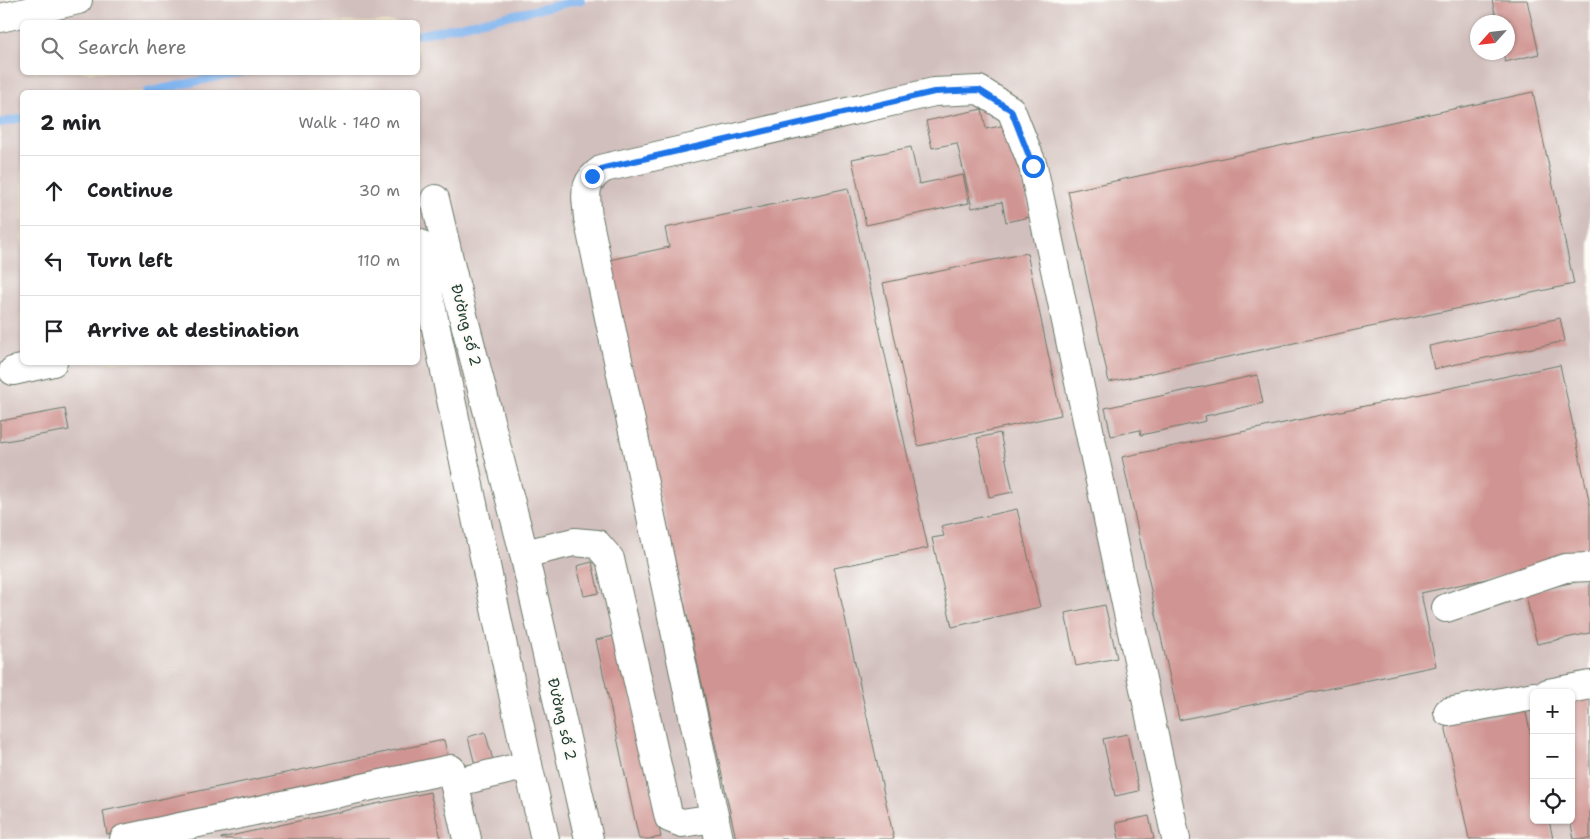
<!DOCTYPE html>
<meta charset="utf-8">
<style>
:root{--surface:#fff;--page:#f6f6f6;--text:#202124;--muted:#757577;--line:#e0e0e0}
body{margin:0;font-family:"Shantell Sans",sans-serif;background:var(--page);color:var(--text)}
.controls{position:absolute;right:15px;bottom:15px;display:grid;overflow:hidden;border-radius:8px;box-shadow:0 1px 4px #0004}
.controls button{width:45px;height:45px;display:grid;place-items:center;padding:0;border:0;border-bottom:1px solid var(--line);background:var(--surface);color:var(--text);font:25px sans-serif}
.compass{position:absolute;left:1470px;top:15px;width:45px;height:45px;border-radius:50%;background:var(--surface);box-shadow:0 1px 4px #0004;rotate:243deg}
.stop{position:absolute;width:15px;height:15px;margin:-11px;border:4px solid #1a73e8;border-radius:50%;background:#fff}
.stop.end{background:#1a73e8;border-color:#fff;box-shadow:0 1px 5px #0008}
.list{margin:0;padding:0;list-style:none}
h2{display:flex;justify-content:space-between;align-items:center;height:65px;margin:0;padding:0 20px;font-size:21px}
h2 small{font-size:16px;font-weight:400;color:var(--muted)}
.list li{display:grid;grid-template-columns:32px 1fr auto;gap:15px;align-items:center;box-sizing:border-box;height:70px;padding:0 20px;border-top:1px solid var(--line)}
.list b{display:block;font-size:19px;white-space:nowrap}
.list em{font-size:16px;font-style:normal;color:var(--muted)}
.icon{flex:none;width:28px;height:28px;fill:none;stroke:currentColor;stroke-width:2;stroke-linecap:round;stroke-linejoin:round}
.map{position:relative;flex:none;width:1590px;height:839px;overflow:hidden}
.search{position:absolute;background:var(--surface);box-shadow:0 1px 4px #0004;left:20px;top:20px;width:400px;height:55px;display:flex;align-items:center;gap:12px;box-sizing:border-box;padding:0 18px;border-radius:8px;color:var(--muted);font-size:19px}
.panel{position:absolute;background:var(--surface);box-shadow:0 1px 4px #0004;left:20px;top:90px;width:400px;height:275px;border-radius:8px}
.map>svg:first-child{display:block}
</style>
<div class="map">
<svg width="1590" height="839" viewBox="0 0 1590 839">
<rect width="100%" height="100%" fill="#fdfcf7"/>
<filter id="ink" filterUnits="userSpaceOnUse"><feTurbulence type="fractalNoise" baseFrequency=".02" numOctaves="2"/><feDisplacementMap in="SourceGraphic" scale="10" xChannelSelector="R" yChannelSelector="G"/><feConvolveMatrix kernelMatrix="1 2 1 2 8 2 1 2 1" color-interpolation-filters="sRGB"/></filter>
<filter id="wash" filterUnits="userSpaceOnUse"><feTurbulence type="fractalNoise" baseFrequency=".0096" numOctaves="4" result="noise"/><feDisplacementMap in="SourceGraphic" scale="20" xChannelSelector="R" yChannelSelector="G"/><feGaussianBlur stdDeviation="1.12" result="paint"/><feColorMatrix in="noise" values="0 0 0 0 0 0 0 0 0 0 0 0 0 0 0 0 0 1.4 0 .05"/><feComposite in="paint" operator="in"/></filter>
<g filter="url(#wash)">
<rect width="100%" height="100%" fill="#f0e4c6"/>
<path fill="#d1bfbd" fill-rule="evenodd" d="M0,0H1590V839H0ZM22,22H418V72H22ZM1478,22H1508V52H1478ZM22,92H418V362H22ZM1534,693H1571V820H1534Z"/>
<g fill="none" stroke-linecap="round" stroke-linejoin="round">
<g stroke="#81b5ef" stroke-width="8">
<path d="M418,35L581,0"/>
<path d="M147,92L241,72"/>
<path d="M0,123L22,118"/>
</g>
</g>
<g id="blocks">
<g fill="#d09593">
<path d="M1492,0H1527L1539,54L1505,62L1503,52H1508V22H1497Z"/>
<path d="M1533,92L1574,284L1109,382L1068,191Z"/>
<path d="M982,109L986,129L1010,124L1030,217L1006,222L1002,202L972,208L957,143L932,148L926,121Z"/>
<path d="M911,147L919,184L963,175L969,203L866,225L852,159Z"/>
<path d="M848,188L928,548L834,568L894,839H736L609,260L669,247L665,228Z"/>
<path d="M1027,253L1061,415L918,446L883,283Z"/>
<path d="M1560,318L1565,341L1434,369L1429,346Z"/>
<path d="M1560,365L1590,505V557L1421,593L1436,666L1179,720L1122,457Z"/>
<path d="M1257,375L1263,403L1205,416L1206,421L1141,435L1140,430L1111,436L1105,408Z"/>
<path d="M65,409L69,430L0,442V421Z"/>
<path d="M1000,433L1013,492L989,497L977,438Z"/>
<path d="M1017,509L1040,607L952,627L932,538L944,536L941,526Z"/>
<path d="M592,562L599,593L584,596L577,566Z"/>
<path d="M1590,579V633L1537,644L1525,592Z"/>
<path d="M1105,605L1117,658L1076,666L1065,613Z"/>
<path d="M618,635L661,837L650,839H639L596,640Z"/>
<path d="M1590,696V839H1574L1570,820L1571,700Z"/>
<path d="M1525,708L1534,749V820H1549L1553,839H1469L1445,725Z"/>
<path d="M485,732L493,760L475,765L468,737Z"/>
<path d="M1127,734L1139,791L1115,796L1103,739Z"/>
<path d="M444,740L449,762L107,834L103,811Z"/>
<path d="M430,792L441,839H221V838Z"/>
<path d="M1149,816L1154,839H1119L1116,823Z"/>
</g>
</g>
</g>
<g filter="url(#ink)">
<use href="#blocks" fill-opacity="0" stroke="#687767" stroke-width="1"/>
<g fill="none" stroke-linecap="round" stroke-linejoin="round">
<g stroke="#687767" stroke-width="30">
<g id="minor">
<path d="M0,18L78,0"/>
<path d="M435,199L453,276"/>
<path d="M418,243L528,765L545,839"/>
<path d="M418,283L453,276L524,554L589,839"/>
<path d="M13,371L53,362"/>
<path d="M524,554L574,542L597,544L610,559L669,818L682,823L715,818"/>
<path d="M1446,608L1565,568L1590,567"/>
<path d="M1548,693L1590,685"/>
<path d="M1448,712L1534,696"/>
<path d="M454,783L528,765"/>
<path d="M124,839L451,769L467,839"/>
<path d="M719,839L588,218C586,194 581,183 604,168L934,92L979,90L1011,110L1033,166L1176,839"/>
</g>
</g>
<use href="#minor" stroke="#fff" stroke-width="28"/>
</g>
</g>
<g fill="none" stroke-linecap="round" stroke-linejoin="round" filter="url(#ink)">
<path stroke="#1a73e8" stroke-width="6" d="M592,176L604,168L934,92L979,90L1011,110L1033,166"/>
</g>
<g text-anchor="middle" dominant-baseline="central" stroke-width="4.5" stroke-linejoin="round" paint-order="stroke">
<g font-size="15" fill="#1f3d34" stroke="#fdfcf7">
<text transform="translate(466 325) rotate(76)">Đường số 2</text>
<text transform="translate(562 719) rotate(77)">Đường số 2</text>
</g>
</g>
</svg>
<div class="controls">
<button>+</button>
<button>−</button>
<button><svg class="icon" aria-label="locate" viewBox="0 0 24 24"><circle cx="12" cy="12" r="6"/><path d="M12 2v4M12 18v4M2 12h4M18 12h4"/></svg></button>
</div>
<svg class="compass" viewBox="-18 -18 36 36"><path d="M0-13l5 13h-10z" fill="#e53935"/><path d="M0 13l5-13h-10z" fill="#757577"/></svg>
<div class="stop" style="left:1033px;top:166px"></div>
<div class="stop end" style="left:592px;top:176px"></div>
<div class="search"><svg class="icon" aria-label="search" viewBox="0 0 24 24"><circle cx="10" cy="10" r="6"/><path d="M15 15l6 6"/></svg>Search here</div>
<section class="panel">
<h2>2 min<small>Walk · 140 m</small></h2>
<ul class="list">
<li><svg class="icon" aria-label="ahead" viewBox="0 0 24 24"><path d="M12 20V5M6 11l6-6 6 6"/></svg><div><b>Continue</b></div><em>30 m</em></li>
<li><svg class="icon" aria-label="left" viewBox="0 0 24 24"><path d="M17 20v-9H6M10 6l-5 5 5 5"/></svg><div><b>Turn left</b></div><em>110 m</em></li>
<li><svg class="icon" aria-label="arrive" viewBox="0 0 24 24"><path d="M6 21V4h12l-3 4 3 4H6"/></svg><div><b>Arrive at destination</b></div></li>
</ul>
</section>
</div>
